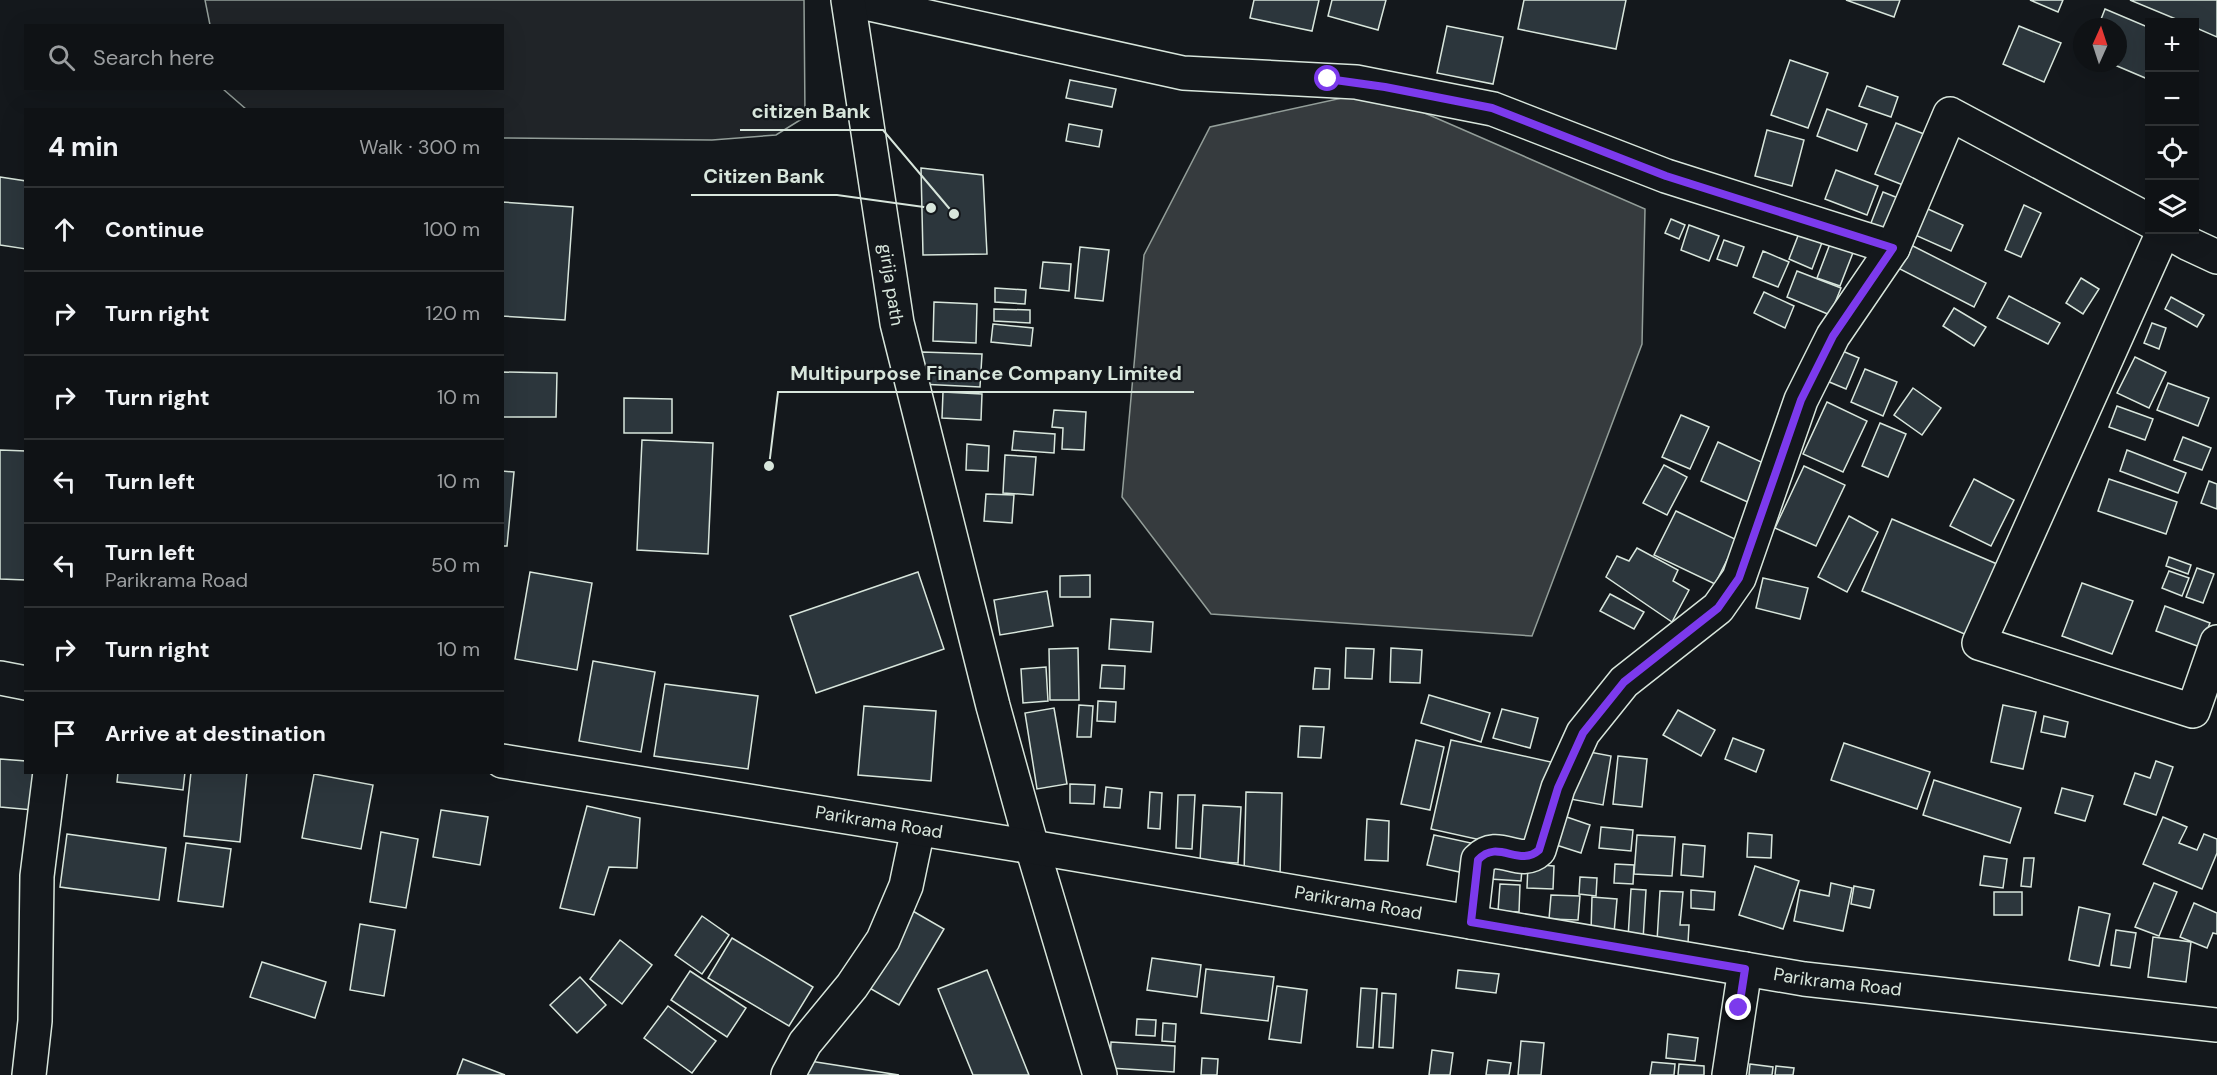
<!DOCTYPE html>
<meta charset="utf-8">
<style>
:root{--surface:#0f1215;--page:#1d2022;--text:#f1f3f6;--muted:#9b9ea0;--line:#2f3234}
body{margin:0;font-family:"DM Sans",sans-serif;background:var(--page);color:var(--text)}
.controls{position:absolute;right:18px;top:18px;display:grid;overflow:hidden;border-radius:0px;box-shadow:0 6px 24px #0002}
.controls button{width:54px;height:54px;display:grid;place-items:center;padding:0;border:0;border-bottom:2px solid var(--line);background:var(--surface);color:var(--text);font:30px sans-serif}
.compass{position:absolute;left:2073px;top:18px;width:54px;height:54px;border-radius:50%;background:var(--surface);box-shadow:0 6px 24px #0002;rotate:3deg}
.stop{position:absolute;width:18px;height:18px;margin:-14px;border:4px solid #7c3aed;border-radius:50%;background:#fff}
.stop.end{background:#7c3aed;border-color:#fff;box-shadow:0 2px 6px #0008}
.list{margin:0;padding:0;list-style:none}
h2{display:flex;justify-content:space-between;align-items:center;height:78px;margin:0;padding:0 24px;font-size:26px}
h2 small{font-size:20px;font-weight:400;color:var(--muted)}
.list li{display:grid;grid-template-columns:39px 1fr auto;gap:18px;align-items:center;box-sizing:border-box;height:84px;padding:0 24px;border-top:2px solid var(--line)}
.list b{display:block;font-size:22px;white-space:nowrap}
.list p{margin:0;font-size:20px;white-space:nowrap;color:var(--muted)}
.list em{font-size:20px;font-style:normal;color:var(--muted)}
.icon{flex:none;width:33px;height:33px;fill:none;stroke:currentColor;stroke-width:2;stroke-linecap:round;stroke-linejoin:round}
.map{position:relative;flex:none;width:2217px;height:1075px;overflow:hidden}
.search{position:absolute;background:var(--surface);box-shadow:0 6px 24px #0002;left:24px;top:24px;width:480px;height:66px;display:flex;align-items:center;gap:15px;box-sizing:border-box;padding:0 21px;border-radius:0px;color:var(--muted);font-size:22px}
.panel{position:absolute;background:var(--surface);box-shadow:0 6px 24px #0002;left:24px;top:108px;width:480px;height:666px;border-radius:0px}
.map>svg:first-child{display:block}
</style>
<div class="map">
<svg width="2217" height="1075" viewBox="0 0 2217 1075">
<rect width="100%" height="100%" fill="#14181c"/>
<path fill="#202428" stroke="#939e99" stroke-width="1.5" d="M205,0H804L805,117L776,135L712,140L503,138L502,110L246,109L223,89L502,88V26L210,25Z"/>
<path fill="#363b3e" stroke="#939e99" stroke-width="1.5" d="M1374,91L1645,209L1642,344L1532,636L1211,614L1122,497L1144,255L1210,127Z"/>
<g fill="#2c363c" stroke="#d8e6dc" stroke-width="1.5">
<path d="M1254,0H1319L1312,31L1250,18Z"/>
<path d="M1332,0H1386L1378,30L1328,16Z"/>
<path d="M1524,0H1626L1616,49L1518,29Z"/>
<path d="M1846,0H1900L1894,17Z"/>
<path d="M2030,0H2063L2058,12Z"/>
<path d="M2130,0H2217V37L2194,27V22H2183Z"/>
<path d="M2105,9L2150,28V80L2110,63H2118V27H2098Z"/>
<path d="M1447,26L1503,37L1493,84L1437,73Z"/>
<path d="M2019,26L2061,43L2044,82L2003,64Z"/>
<path d="M1790,60L1828,73L1808,128L1771,115Z"/>
<path d="M1070,80L1116,89L1112,107L1066,98Z"/>
<path d="M1867,86L1898,97L1891,117L1859,106Z"/>
<path d="M1827,109L1867,124L1857,151L1817,136Z"/>
<path d="M1896,123L1924,134L1903,185L1875,174Z"/>
<path d="M1069,124L1102,130L1099,147L1066,141Z"/>
<path d="M1767,130L1804,140L1792,186L1755,176Z"/>
<path d="M921,168L983,175L987,254L923,255Z"/>
<path d="M1836,170L1878,186L1867,215L1825,199Z"/>
<path d="M0,177L26,181V249L0,245Z"/>
<path d="M1883,192L1903,200L1888,236L1869,228Z"/>
<path d="M502,202L573,207L565,320L502,316Z"/>
<path d="M2024,205L2041,213L2021,257L2005,250Z"/>
<path d="M1928,209L1963,225L1951,251L1915,235Z"/>
<path d="M1671,219L1685,225L1679,239L1665,233Z"/>
<path d="M1803,223L1826,232L1812,269L1789,259Z"/>
<path d="M1689,225L1719,236L1709,261L1681,250Z"/>
<path d="M1833,236L1856,245L1840,286L1817,278Z"/>
<path d="M1724,240L1744,247L1737,266L1717,259Z"/>
<path d="M1907,243L1986,283L1974,307L1896,267Z"/>
<path d="M1080,247L1109,250L1103,301L1075,298Z"/>
<path d="M1763,251L1789,262L1778,287L1753,277Z"/>
<path d="M1043,262L1071,264L1069,291L1040,288Z"/>
<path d="M1797,271L1841,288L1830,315L1787,297Z"/>
<path d="M2081,278L2099,289L2083,314L2066,303Z"/>
<path d="M995,288L1026,290L1025,304L995,302Z"/>
<path d="M1764,292L1794,306L1785,328L1754,313Z"/>
<path d="M2009,296L2060,323L2048,344L1997,318Z"/>
<path d="M2171,297L2204,315L2197,327L2165,309Z"/>
<path d="M934,302L977,304L976,343L933,341Z"/>
<path d="M1954,308L1986,327L1974,346L1943,326Z"/>
<path d="M994,309L1030,310V323L994,321Z"/>
<path d="M2152,323L2166,328L2159,349L2144,343Z"/>
<path d="M993,324L1033,328L1031,346L991,342Z"/>
<path d="M1840,350L1859,358L1846,389L1827,381Z"/>
<path d="M922,352L982,354L980,387L920,384Z"/>
<path d="M2135,357L2166,372L2149,408L2117,393Z"/>
<path d="M1865,369L1897,382L1883,416L1851,402Z"/>
<path d="M502,372L557,373L556,417H502Z"/>
<path d="M2168,383L2209,398L2198,426L2157,410Z"/>
<path d="M1913,388L1941,408L1922,435L1894,415Z"/>
<path d="M943,392L982,394L981,420L942,418Z"/>
<path d="M624,398L672,399V433H624Z"/>
<path d="M1827,402L1867,421L1843,472L1803,454Z"/>
<path d="M2117,406L2153,419L2145,440L2109,427Z"/>
<path d="M1054,410L1086,412L1084,450L1062,449L1063,428L1052,427Z"/>
<path d="M1681,415L1709,427L1690,469L1662,457Z"/>
<path d="M1880,423L1906,434L1888,477L1862,466Z"/>
<path d="M1014,431L1055,434L1054,453L1012,450Z"/>
<path d="M2183,437L2211,448L2202,470L2174,460Z"/>
<path d="M642,440L713,443L708,554L637,550Z"/>
<path d="M1718,442L1770,466L1752,504L1701,481Z"/>
<path d="M967,444L989,446L988,471L966,470Z"/>
<path d="M0,450L26,451V580L0,579Z"/>
<path d="M2127,450L2186,473L2178,493L2120,471Z"/>
<path d="M1005,455L1036,457L1033,495L1003,493Z"/>
<path d="M1664,465L1687,477L1667,515L1643,503Z"/>
<path d="M1804,466L1845,485L1816,546L1775,528Z"/>
<path d="M502,471L514,472L507,546H502Z"/>
<path d="M1974,479L2014,500L1991,546L1950,526Z"/>
<path d="M2109,479L2177,502L2166,534L2098,511Z"/>
<path d="M2209,481L2217,484V509L2201,503Z"/>
<path d="M986,494L1014,495L1012,523L984,521Z"/>
<path d="M1676,511L1737,540L1715,584L1654,555Z"/>
<path d="M1849,516L1878,532L1847,592L1818,577Z"/>
<path d="M1892,519L1997,564L1967,635L1862,591Z"/>
<path d="M1637,548L1678,570L1673,581L1689,590L1672,622L1606,577L1617,556L1629,561Z"/>
<path d="M2169,557L2191,565L2188,574L2166,566Z"/>
<path d="M2197,568L2214,574L2203,603L2186,597Z"/>
<path d="M2169,571L2189,578L2182,596L2162,588Z"/>
<path d="M530,572L592,583L577,670L515,659Z"/>
<path d="M918,572L944,649L816,693L790,616Z"/>
<path d="M1090,575V597H1060V576Z"/>
<path d="M1763,578L1808,588L1800,619L1756,608Z"/>
<path d="M2082,583L2133,601L2112,654L2062,636Z"/>
<path d="M1047,591L1053,626L1000,635L994,600Z"/>
<path d="M1610,594L1644,612L1634,629L1600,611Z"/>
<path d="M2165,606L2210,623L2200,647L2156,631Z"/>
<path d="M1111,619L1153,622L1151,652L1109,649Z"/>
<path d="M1078,648L1079,700H1050L1049,649Z"/>
<path d="M1346,648L1374,649L1372,679L1345,678Z"/>
<path d="M1391,648L1422,650L1420,683L1390,682Z"/>
<path d="M593,661L655,672L641,752L579,741Z"/>
<path d="M1102,665L1125,666L1124,689L1100,688Z"/>
<path d="M1046,667L1048,701L1023,703L1021,669Z"/>
<path d="M1315,668L1330,669L1329,689H1313Z"/>
<path d="M665,684L758,696L748,769L654,756Z"/>
<path d="M1429,695L1490,713L1481,742L1421,723Z"/>
<path d="M1098,701L1116,702L1115,722L1097,721Z"/>
<path d="M1079,705L1093,706L1091,737H1077Z"/>
<path d="M2003,705L2036,712L2023,769L1991,762Z"/>
<path d="M864,706L936,711L931,781L858,775Z"/>
<path d="M1054,708L1067,784L1037,789L1025,713Z"/>
<path d="M1502,709L1538,718L1530,748L1493,738Z"/>
<path d="M1678,710L1715,730L1701,756L1663,735Z"/>
<path d="M2044,716L2068,722L2065,737L2041,732Z"/>
<path d="M1300,726L1324,727L1321,758L1298,757Z"/>
<path d="M1733,738L1764,750L1756,772L1725,759Z"/>
<path d="M1416,740L1444,747L1430,810L1401,804Z"/>
<path d="M1451,740L1551,762L1531,851L1431,829Z"/>
<path d="M1844,743L1930,772L1917,809L1831,780Z"/>
<path d="M1579,750L1611,756L1603,805L1570,799Z"/>
<path d="M1618,756L1647,759L1642,807L1613,804Z"/>
<path d="M0,759L26,761V772H36L33,810L0,807Z"/>
<path d="M2156,761L2173,767L2156,815L2124,804L2135,773L2150,778Z"/>
<path d="M118,772H185L183,790L117,782Z"/>
<path d="M191,772H247L240,842L184,836Z"/>
<path d="M314,774L373,785L361,849L302,838Z"/>
<path d="M1934,780L2021,808L2010,843L1923,815Z"/>
<path d="M1070,784L1095,785L1094,804L1070,803Z"/>
<path d="M1106,787L1122,789L1120,808L1104,807Z"/>
<path d="M2062,788L2093,796L2085,821L2055,813Z"/>
<path d="M1150,792L1162,793L1160,829L1148,828Z"/>
<path d="M1246,792L1282,793L1280,876L1244,875Z"/>
<path d="M1178,795H1195L1192,849L1176,848Z"/>
<path d="M1203,805L1241,807L1238,863L1200,861Z"/>
<path d="M587,806L640,818L637,868L609,867L594,915L560,908Z"/>
<path d="M441,810L488,817L480,865L433,857Z"/>
<path d="M1561,815L1590,825L1581,853L1553,844Z"/>
<path d="M2163,817L2187,827L2179,843L2197,850L2204,834L2217,839V853L2202,889L2143,864Z"/>
<path d="M1367,819L1389,821L1388,861L1365,860Z"/>
<path d="M1601,827L1633,830L1631,851L1599,848Z"/>
<path d="M381,832L418,839L406,908L370,902Z"/>
<path d="M1748,833L1772,835L1771,858L1747,857Z"/>
<path d="M67,834L166,848L159,900L60,887Z"/>
<path d="M1434,835L1471,843L1464,873L1427,865Z"/>
<path d="M1637,835L1675,837L1672,876L1634,874Z"/>
<path d="M186,843L231,849L223,907L178,901Z"/>
<path d="M1683,844L1705,846L1703,877L1681,875Z"/>
<path d="M1491,856L1523,858L1521,881L1490,879Z"/>
<path d="M1984,856L2007,859L2003,888L1980,885Z"/>
<path d="M2024,858H2034L2031,887L2021,886Z"/>
<path d="M1528,864L1554,866L1553,889L1527,888Z"/>
<path d="M1615,864L1634,865L1633,884L1614,883Z"/>
<path d="M1755,866L1799,881L1783,929L1739,915Z"/>
<path d="M1580,877L1597,878L1596,896L1579,894Z"/>
<path d="M1831,883L1852,888L1843,931L1794,921L1800,890L1829,896Z"/>
<path d="M2154,883L2177,892L2159,936L2135,927Z"/>
<path d="M1500,884L1520,885L1519,912L1498,911Z"/>
<path d="M1854,886L1874,890L1870,908L1851,904Z"/>
<path d="M1631,889L1646,890L1643,940L1628,938Z"/>
<path d="M1691,890L1715,892L1714,910L1691,908Z"/>
<path d="M1660,891L1683,892L1680,925H1689L1688,943L1657,941Z"/>
<rect x="1994" y="892" width="28" height="23"/>
<path d="M1551,895L1580,896L1578,920L1549,919Z"/>
<path d="M1592,897L1617,899L1614,933L1591,931Z"/>
<path d="M2194,903L2217,913V934L2213,933L2207,948L2180,937Z"/>
<path d="M2079,907L2110,914L2099,966L2069,960Z"/>
<path d="M911,910L944,929L899,1005L866,986Z"/>
<path d="M702,916L729,935L702,974L675,955Z"/>
<path d="M360,924L395,930L384,996L350,990Z"/>
<path d="M2116,930L2136,933L2130,968L2111,965Z"/>
<path d="M2153,937L2191,942L2186,982L2148,977Z"/>
<path d="M732,938L813,987L789,1026L708,978Z"/>
<path d="M620,940L652,965L622,1004L590,979Z"/>
<path d="M1152,958L1201,965L1197,997L1147,990Z"/>
<path d="M262,962L326,982L315,1018L250,997Z"/>
<path d="M1206,969L1274,977L1268,1021L1201,1013Z"/>
<path d="M987,970L1029,1075H973L938,989Z"/>
<path d="M1458,970L1499,974L1496,993L1456,988Z"/>
<path d="M690,971L746,1008L727,1037L671,1000Z"/>
<path d="M580,977L606,1005L577,1033L550,1005Z"/>
<path d="M1277,986L1307,990L1301,1043L1269,1039Z"/>
<path d="M1361,988L1377,989L1373,1048L1357,1047Z"/>
<path d="M1382,993L1396,994L1393,1048L1379,1047Z"/>
<path d="M668,1006L716,1041L692,1073L644,1038Z"/>
<path d="M1137,1019L1156,1020L1155,1036L1136,1035Z"/>
<path d="M1163,1023L1176,1024L1175,1042L1162,1041Z"/>
<path d="M1668,1034L1698,1038L1695,1061L1666,1058Z"/>
<path d="M1521,1041L1544,1043L1541,1075H1518Z"/>
<path d="M1111,1042L1175,1046L1174,1072L1110,1068Z"/>
<path d="M1432,1050L1453,1053L1450,1075H1429Z"/>
<path d="M1202,1058L1218,1059L1217,1075H1201Z"/>
<path d="M463,1059L505,1075H457Z"/>
<path d="M797,1059L899,1075H794Z"/>
<path d="M1488,1060L1511,1063L1509,1075H1486Z"/>
<path d="M1652,1062L1675,1064L1674,1075H1650Z"/>
<path d="M1679,1064L1704,1066V1075H1678Z"/>
<path d="M1750,1064L1773,1067L1772,1075H1749Z"/>
<path d="M1776,1066L1794,1068L1793,1075H1775Z"/>
</g>
<g fill="none" stroke-linecap="round" stroke-linejoin="round">
<g stroke="#d8e6dc" stroke-width="36">
<g id="minor">
<path d="M851,0L1183,73L1356,82L1493,109L1666,176L1893,248"/>
<path d="M2217,257L2189,244L2164,230L1979,643L2193,711L2217,642"/>
<path d="M1471,922L1478,860C1499,838 1519,869 1539,850L1558,788L1583,733L1624,682L1718,608L1739,578L1801,400L1833,336L1893,248L1950,114L2150,221"/>
<path d="M29,1075L35,1021L37,876L50,772"/>
<path d="M788,1075L805,1043L852,986L883,940L906,886L918,829"/>
<path d="M1729,1075L1745,969"/>
</g>
</g>
<g stroke="#d8e6dc" stroke-width="36">
<g id="major">
<path id="s1" d="M848,0L897,323L993,706L1032,847L1100,1075"/>
<path d="M0,678L26,683"/>
<path id="s2" d="M502,761L1032,847L1804,979L2217,1025"/>
</g>
</g>
<use href="#minor" stroke="#14181c" stroke-width="33"/>
<use href="#major" stroke="#14181c" stroke-width="33"/>
</g>
<g fill="none" stroke-linecap="round" stroke-linejoin="round">
<path stroke="#7c3aed" stroke-width="8" d="M1328,79L1385,87L1492,108L1666,176L1893,248L1833,336L1801,400L1739,578L1718,608L1624,682L1583,733L1558,788L1539,850C1519,868 1498,838 1478,860L1471,922L1745,969L1739,1008"/>
</g>
<g text-anchor="middle" dominant-baseline="central" stroke-width="4.5" stroke-linejoin="round" paint-order="stroke">
<g font-size="18" fill="#d8e6dc" stroke="#14181c">
<text stroke="none"><textPath href="#s1" startOffset="288">girija path</textPath></text>
<text stroke="none"><textPath href="#s2" startOffset="382">Parikrama Road</textPath></text>
<text stroke="none"><textPath href="#s2" startOffset="868">Parikrama Road</textPath></text>
<text stroke="none"><textPath href="#s2" startOffset="1354">Parikrama Road</textPath></text>
</g>
</g>
<path fill="none" stroke="#d8e6dc" stroke-width="2" d="M954 214L883 130H740M931 208L837 195H691M769 466L778 392H1194"/>
<g fill="#d8e6dc" stroke="#14181c" stroke-width="2">
<circle cx="954" cy="214" r="6"/>
<circle cx="931" cy="208" r="6"/>
<circle cx="769" cy="466" r="6"/>
</g>
<g font-size="20" text-anchor="middle" font-weight="bold" fill="#d8e6dc" stroke="#14181c" stroke-width="4.5" stroke-linejoin="round" paint-order="stroke">
<text x="811" y="118">citizen Bank</text>
<text x="764" y="183">Citizen Bank</text>
<text x="986" y="380">Multipurpose Finance Company Limited</text>
</g>
</svg>
<div class="controls">
<button>+</button>
<button>−</button>
<button><svg class="icon" aria-label="locate" viewBox="0 0 24 24"><circle cx="12" cy="12" r="6"/><path d="M12 2v4M12 18v4M2 12h4M18 12h4"/></svg></button>
<button><svg class="icon" aria-label="layers" viewBox="0 0 24 24"><path d="M12 4l9 5-9 5-9-5zM3 14l9 5 9-5"/></svg></button>
</div>
<svg class="compass" viewBox="-18 -18 36 36"><path d="M0-13l5 13h-10z" fill="#e53935"/><path d="M0 13l5-13h-10z" fill="#9b9ea0"/></svg>
<div class="stop" style="left:1328px;top:79px"></div>
<div class="stop end" style="left:1739px;top:1008px"></div>
<div class="search"><svg class="icon" aria-label="search" viewBox="0 0 24 24"><circle cx="10" cy="10" r="6"/><path d="M15 15l6 6"/></svg>Search here</div>
<section class="panel">
<h2>4 min<small>Walk · 300 m</small></h2>
<ul class="list">
<li><svg class="icon" aria-label="ahead" viewBox="0 0 24 24"><path d="M12 20V5M6 11l6-6 6 6"/></svg><div><b>Continue</b></div><em>100 m</em></li>
<li><svg class="icon" aria-label="right" viewBox="0 0 24 24"><path d="M7 20v-9h11M14 6l5 5-5 5"/></svg><div><b>Turn right</b></div><em>120 m</em></li>
<li><svg class="icon" aria-label="right" viewBox="0 0 24 24"><path d="M7 20v-9h11M14 6l5 5-5 5"/></svg><div><b>Turn right</b></div><em>10 m</em></li>
<li><svg class="icon" aria-label="left" viewBox="0 0 24 24"><path d="M17 20v-9H6M10 6l-5 5 5 5"/></svg><div><b>Turn left</b></div><em>10 m</em></li>
<li><svg class="icon" aria-label="left" viewBox="0 0 24 24"><path d="M17 20v-9H6M10 6l-5 5 5 5"/></svg><div><b>Turn left</b><p>Parikrama Road</p></div><em>50 m</em></li>
<li><svg class="icon" aria-label="right" viewBox="0 0 24 24"><path d="M7 20v-9h11M14 6l5 5-5 5"/></svg><div><b>Turn right</b></div><em>10 m</em></li>
<li><svg class="icon" aria-label="arrive" viewBox="0 0 24 24"><path d="M6 21V4h12l-3 4 3 4H6"/></svg><div><b>Arrive at destination</b></div></li>
</ul>
</section>
</div>
